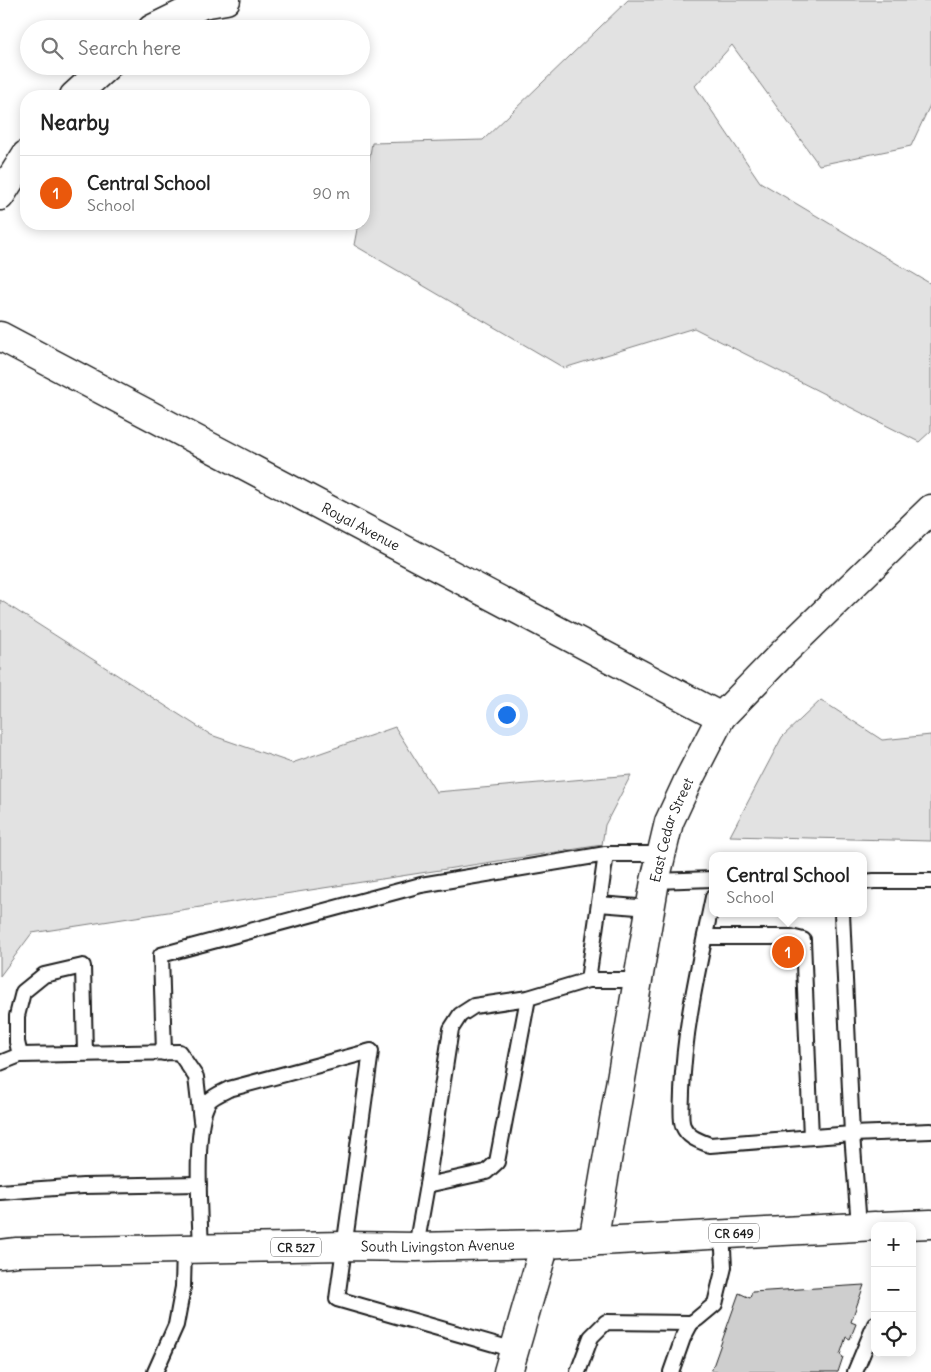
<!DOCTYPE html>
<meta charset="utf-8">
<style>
:root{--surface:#fff;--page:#f6f6f6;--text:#222;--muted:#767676;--line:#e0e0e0;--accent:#ea580c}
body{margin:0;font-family:Delius,sans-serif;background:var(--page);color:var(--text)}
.controls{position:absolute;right:15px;bottom:15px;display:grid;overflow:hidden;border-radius:10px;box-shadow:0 2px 12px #0003}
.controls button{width:45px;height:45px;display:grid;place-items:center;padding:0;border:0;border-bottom:1px solid var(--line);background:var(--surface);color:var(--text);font:25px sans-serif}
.you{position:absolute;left:506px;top:714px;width:18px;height:18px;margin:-12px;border:4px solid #fff;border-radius:50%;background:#1a73e8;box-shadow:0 0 0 8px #1a73e833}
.badge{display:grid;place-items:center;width:32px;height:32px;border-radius:50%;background:var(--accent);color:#fff;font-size:16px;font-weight:700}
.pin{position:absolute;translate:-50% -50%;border:2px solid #fff;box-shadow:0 1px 5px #0006}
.popup{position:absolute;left:709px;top:852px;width:158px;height:65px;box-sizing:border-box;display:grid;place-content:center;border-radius:10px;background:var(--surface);filter:drop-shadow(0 1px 4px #0005);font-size:16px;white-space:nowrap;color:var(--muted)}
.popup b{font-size:19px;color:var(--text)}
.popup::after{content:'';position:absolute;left:50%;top:100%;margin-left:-10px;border:10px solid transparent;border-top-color:var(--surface)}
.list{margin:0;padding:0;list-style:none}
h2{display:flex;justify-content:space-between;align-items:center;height:65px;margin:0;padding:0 20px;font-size:21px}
h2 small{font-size:16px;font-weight:400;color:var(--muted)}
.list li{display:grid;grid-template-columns:32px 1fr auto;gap:15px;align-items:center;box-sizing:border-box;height:75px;padding:0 20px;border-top:1px solid var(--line)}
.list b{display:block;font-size:19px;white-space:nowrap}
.list p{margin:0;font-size:16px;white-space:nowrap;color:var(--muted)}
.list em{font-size:16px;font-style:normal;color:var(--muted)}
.icon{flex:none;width:28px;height:28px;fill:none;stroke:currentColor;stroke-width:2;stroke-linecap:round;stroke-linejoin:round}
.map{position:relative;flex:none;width:931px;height:1372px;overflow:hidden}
.search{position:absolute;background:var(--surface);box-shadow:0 2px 12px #0003;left:20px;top:20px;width:350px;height:55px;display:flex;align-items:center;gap:12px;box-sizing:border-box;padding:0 18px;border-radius:28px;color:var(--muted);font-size:19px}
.panel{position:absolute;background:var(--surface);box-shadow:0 2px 12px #0003;left:20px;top:90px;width:350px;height:140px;border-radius:20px}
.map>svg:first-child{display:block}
</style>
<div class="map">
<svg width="931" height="1372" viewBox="0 0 931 1372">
<rect width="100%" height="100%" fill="#fff"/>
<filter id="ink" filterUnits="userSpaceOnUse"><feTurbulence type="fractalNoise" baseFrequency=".02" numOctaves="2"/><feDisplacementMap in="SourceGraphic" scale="10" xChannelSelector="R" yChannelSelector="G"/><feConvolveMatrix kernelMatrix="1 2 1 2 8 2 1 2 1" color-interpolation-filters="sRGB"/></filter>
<g filter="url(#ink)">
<g fill="#e2e2e2" stroke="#7f7f7f">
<path d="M628,0H931V103L911,146L819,165L732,45L695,86L760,182L931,284V431L919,442L694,328L564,368L354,245L358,224H364V190L372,143L483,140Z"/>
<path d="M0,600L211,735L292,763L395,727L436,792L631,775L605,825L602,845L32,933L0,976Z"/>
<path d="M821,700L882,740L931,735V841L730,836L782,737Z"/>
</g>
<path fill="#cecece" stroke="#1c1c1c" d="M864,1285L851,1322L856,1324L850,1339L846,1337L840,1355L843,1357L838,1372H711L739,1293L750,1298L752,1292Z"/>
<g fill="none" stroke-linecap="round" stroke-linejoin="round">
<g stroke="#1c1c1c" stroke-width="18">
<g id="lane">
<path d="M606,854H660"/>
<path d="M655,881L713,879"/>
<path d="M863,882L874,881H931"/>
<path d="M713,897C700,961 684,1026 682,1092C682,1101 680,1119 683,1126C688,1138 700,1141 710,1145L852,1134L931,1131"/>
<path d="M599,904L650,908"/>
<path d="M842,913L852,1134L859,1226"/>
<path d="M705,937H791L803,940L811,1137"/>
<path d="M528,998L497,1162L486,1172L427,1185L451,1029L460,1015L474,1006L528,998L588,980H638"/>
<path d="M164,1053L161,955L421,885L606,854L588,980"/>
<path d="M85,1054L83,966L44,975L23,992L17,1016V1042L20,1055L179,1052L196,1077L201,1121"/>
<path d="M0,1063L20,1055"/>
<path d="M0,1192L83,1186L199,1184"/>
<path d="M416,1247L427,1185"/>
<path d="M201,1248C200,1218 193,1124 209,1101C213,1096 223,1092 229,1089L371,1051L337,1299L515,1350"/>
<path d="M155,1372L176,1325L183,1287L184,1248"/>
<path d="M578,1372L591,1337L606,1322L691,1323L697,1319L715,1304L724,1267L722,1233"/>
<path d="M671,1372L683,1338L691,1323"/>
<path d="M855,1372L875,1324"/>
</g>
</g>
<g stroke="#1c1c1c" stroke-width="31">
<g id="street">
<path d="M152,29L203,4L226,0"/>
<path d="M74,96L107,66"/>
<path d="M0,196L26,155"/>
<path id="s1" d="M0,336L721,717"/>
<path d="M508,1372L545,1244"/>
</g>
</g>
<g stroke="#1c1c1c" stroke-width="31">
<g id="secondary">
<path id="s2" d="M593,1242L655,881L669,822L688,781L721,717L783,653L931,509"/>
</g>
</g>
<g stroke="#1c1c1c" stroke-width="31">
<g id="primary">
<path d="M881,1226L931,1224"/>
<path id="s3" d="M0,1254L17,1252L345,1246L416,1247L545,1244L875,1226"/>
</g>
</g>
<use href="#lane" stroke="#fff" stroke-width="14"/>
<use href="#street" stroke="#fff" stroke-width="28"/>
<use href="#secondary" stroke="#fff" stroke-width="28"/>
<use href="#primary" stroke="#fff" stroke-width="28"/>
</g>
</g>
<g text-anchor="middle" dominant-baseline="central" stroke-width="4" stroke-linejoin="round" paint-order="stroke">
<g fill="#fff" stroke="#606060" stroke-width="1">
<rect x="709" y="1223.5" width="50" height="19" rx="4"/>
<rect x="271" y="1237.5" width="50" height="19" rx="4"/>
</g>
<g font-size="12" font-weight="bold" fill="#1c1c1c">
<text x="734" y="1233">CR 649</text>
<text x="296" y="1247">CR 527</text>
</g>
<g font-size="14" fill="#1c1c1c" stroke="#fff">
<text stroke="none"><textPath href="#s1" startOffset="408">Royal Avenue</textPath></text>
<text stroke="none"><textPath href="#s2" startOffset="420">East Cedar Street</textPath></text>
<text stroke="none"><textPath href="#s3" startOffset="438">South Livingston Avenue</textPath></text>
</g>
</g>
</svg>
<div class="controls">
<button>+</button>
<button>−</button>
<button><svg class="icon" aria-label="locate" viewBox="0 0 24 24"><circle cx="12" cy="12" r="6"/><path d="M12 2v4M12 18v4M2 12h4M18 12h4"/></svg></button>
</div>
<div class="you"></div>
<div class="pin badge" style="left:788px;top:952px">1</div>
<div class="popup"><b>Central School</b>School</div>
<div class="search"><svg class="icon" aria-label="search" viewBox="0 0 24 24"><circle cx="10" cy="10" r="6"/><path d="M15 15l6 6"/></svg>Search here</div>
<section class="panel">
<h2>Nearby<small></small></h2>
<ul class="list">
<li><span class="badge">1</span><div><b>Central School</b><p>School</p></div><em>90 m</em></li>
</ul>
</section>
</div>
